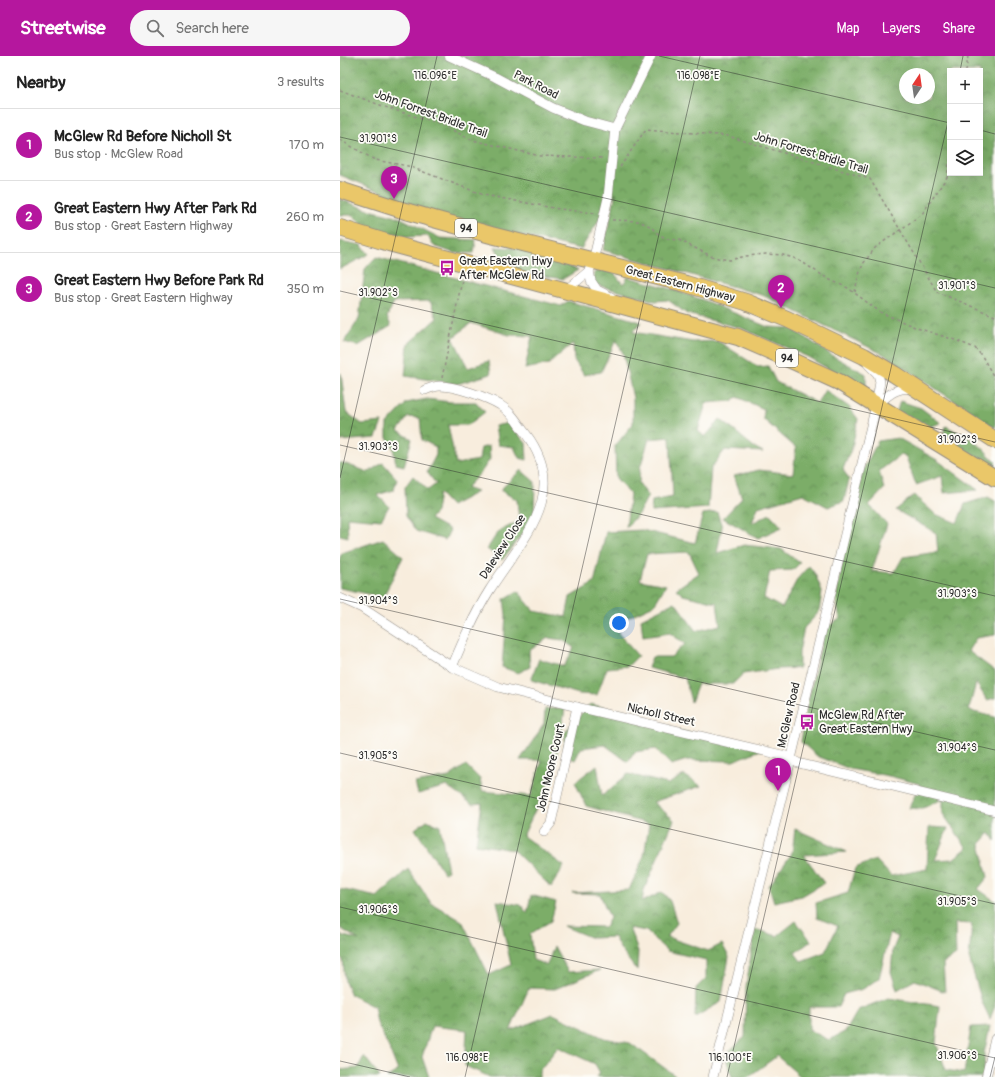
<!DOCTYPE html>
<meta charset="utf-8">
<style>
:root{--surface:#fff;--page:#f6f6f6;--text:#222;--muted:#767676;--line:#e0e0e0;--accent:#b5179e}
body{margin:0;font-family:Pangolin,sans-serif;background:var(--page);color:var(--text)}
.controls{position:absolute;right:12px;top:12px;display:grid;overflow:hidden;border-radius:0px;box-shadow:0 4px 16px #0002}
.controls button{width:36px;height:36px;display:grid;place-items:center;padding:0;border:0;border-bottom:1px solid var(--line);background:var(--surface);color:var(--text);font:20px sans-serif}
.compass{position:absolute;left:559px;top:12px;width:36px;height:36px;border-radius:50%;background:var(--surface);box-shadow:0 4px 16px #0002;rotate:13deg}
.you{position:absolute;left:279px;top:567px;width:14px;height:14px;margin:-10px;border:3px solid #fff;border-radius:50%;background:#1a73e8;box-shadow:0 0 0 6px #1a73e833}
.badge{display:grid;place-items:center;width:26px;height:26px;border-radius:50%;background:var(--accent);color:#fff;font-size:13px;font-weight:700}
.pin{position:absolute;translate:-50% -33px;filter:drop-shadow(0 1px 2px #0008)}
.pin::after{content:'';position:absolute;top:21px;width:14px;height:12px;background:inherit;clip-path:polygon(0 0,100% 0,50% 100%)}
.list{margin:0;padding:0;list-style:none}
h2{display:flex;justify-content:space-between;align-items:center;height:52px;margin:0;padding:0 16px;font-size:17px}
h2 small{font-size:13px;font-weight:400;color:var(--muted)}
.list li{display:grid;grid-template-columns:26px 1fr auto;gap:12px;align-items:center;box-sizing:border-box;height:72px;padding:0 16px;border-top:1px solid var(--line)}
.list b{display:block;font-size:15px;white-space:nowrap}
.list p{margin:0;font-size:13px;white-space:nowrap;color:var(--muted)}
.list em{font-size:13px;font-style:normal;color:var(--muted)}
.icon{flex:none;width:22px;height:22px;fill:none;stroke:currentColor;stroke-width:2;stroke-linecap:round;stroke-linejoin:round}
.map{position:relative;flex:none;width:655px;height:1021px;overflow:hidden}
header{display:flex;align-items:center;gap:24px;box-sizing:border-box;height:56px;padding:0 20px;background:var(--accent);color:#fff}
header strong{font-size:19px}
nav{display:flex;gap:22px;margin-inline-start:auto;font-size:14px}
.search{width:280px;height:36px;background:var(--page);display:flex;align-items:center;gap:10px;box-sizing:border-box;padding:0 14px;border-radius:22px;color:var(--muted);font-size:15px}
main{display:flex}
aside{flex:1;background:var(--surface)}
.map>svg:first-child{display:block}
</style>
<header>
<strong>Streetwise</strong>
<div class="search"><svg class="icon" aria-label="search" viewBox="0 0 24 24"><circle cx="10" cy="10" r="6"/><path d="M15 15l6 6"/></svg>Search here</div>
<nav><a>Map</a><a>Layers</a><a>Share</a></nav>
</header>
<main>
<aside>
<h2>Nearby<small>3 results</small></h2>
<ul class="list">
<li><span class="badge">1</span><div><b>McGlew Rd Before Nicholl St</b><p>Bus stop · McGlew Road</p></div><em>170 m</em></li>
<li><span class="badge">2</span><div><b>Great Eastern Hwy After Park Rd</b><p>Bus stop · Great Eastern Highway</p></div><em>260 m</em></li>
<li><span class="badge">3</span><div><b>Great Eastern Hwy Before Park Rd</b><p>Bus stop · Great Eastern Highway</p></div><em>350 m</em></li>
</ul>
</aside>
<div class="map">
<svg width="655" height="1021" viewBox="0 0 655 1021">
<defs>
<pattern id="forest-crowns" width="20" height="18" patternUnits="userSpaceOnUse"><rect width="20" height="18" fill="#7bad68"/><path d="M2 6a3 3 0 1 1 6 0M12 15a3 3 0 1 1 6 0" fill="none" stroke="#658d56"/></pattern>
</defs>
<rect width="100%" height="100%" fill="#fdfcf7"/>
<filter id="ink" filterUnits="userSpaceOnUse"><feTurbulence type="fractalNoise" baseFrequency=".025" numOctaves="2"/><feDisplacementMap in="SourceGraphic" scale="8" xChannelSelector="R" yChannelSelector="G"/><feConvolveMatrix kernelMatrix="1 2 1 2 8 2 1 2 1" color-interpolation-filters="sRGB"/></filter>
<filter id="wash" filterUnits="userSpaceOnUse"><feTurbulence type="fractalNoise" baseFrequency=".012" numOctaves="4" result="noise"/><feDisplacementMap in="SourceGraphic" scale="16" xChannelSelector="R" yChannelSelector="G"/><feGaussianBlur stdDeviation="0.9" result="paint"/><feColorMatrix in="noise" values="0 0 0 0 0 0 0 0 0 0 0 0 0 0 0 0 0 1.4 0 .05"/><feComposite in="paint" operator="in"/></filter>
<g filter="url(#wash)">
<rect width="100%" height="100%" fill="#f8eddd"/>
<g fill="url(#forest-crowns)" stroke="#536c4a" fill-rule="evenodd">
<path d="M0,0H655V372L545,299L422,239L263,194L276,137L241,193L108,163L0,119ZM610,15H640V117H610ZM565,18H589V42H565Z"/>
<path d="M0,143L26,153L61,162L100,182L136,184L134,197H114L94,190L88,180L66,181L23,170L13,159H0Z"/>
<path d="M0,185L21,189L29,198L0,213Z"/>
<path d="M155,191L178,192L194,196L238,214L223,223L168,214Z"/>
<path d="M36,201L221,250L228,245L301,266L293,276L353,286L378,285L418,311L428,310L436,326L477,347L485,334L509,351L518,363L512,391L503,413L509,424L504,445L488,451L463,438L418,451L412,467L430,458L442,471L418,482L383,462L402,442L394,420L419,414L453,418L456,392L423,363L424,353L397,341L392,345L366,347L358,375L365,381L380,363L414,391L423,396L385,394L371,412L368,452L311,456L312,445L333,441L330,381L309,383L300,412L299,427L308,440L298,458L286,472L290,438L276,422L275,390L293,368V342L283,297L276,284L261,316L244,319L234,304L233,287L209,308L185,313L192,280L169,279L131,267L113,282L128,312L149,305L151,318L117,328L65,320L68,288L97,262L90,245L54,246L47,261L51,270L18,290L4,286L19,263L25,213Z"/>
<path d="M262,214L274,217L283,228L288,221L325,231L363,244L428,271L451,272L493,300L526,318V330H517L468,301L401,272L347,258L328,244L315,245L253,228L254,217Z"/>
<path d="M1,317L6,356L22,368L42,366L36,382L0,385V318Z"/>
<path d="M87,343L111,346H136L145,356L128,369H108L116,408L139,404L141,392L149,390L150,403L142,415L126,432L137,436L111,450L99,437L96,456L90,463L110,474L105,484L76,475L66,460L65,431L73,420L88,434L96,428L87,416L96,399V391L82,384L80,362L68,361L58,375L72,383L64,410L56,408L53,391L47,382V368L65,349L66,347Z"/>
<path d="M560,345L581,352L601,367L583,373L556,358Z"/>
<path d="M168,367L186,387L187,404L179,402L174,391L158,389L155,370Z"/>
<path d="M606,370C617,376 629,381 639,389C645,393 649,401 655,404V417L606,386L603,379Z"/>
<path d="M558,382L597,404L638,434L604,437L602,420L576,429L566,401L562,398L539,415L544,433L529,449L547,468L532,515L554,517L563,501L598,496L596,477L556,454L574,439L595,458L617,467L625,448L648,441L655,445V579L636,582L628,595L655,615V642L647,644L636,627L629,653L634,656L655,661V785L650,777L640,788L648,821L638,833L655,845V950L650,963L642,946L629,902L632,868L615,867L616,899L603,907L605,936L575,924L557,934L551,916L553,893L558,881L550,877L539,922L523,933L504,938L498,951H469V974L489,984L506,975L518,954L548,942L600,950L596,987L606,1014L624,1017L631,971L650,970L644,998L645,1021H461L437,1000L408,1021H392L385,999L405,981L406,931L415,873L437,880L456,865L471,885L455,897L461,905L485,896L498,870L477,862L476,847L508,837L515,812L536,804L551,820L587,813L589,771L608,772L595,804L613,803L627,792L603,758V743L581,753L569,752L580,728L549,720L510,713L477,700L461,686L467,649L485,572L500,563L496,543L505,486L523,414L538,385Z"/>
<path d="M0,406L28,416L43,407L57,423L54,434L37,439L49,450L41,464L7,461L8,481L0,479Z"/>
<path d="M181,414L195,426L194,463L162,504L147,493L158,476L179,465L177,444L160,434Z"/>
<path d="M377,456L382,471L377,497L404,489L441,493L460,507L453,514L430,515L424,542L442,552L458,522L469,510L475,518L482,535L479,556L464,572L459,596V612L438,613L403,618L393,628H358L351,646L345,622L308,612L312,601H331L345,588L330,577L303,581L301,563L335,546L356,575L380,569L377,547L343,539L336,533L359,517L349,496L307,498L300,524L326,529L314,549L284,563L278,577L298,600L288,610L267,612L257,639L239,638L191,624L199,603L224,610L234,592L223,584L208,582L189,595L190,611L178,617L162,611L166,559L164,543L178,535L194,555L226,561L230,541L254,527L266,476L302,474L355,487L363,458Z"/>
<path d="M43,483L63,501L43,541L0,532V502L2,497Z"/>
<path d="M250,648L289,658L331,673L423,693L393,705L347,704L331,709L316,693L295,696L288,706L265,689L241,692L235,704L225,700V676Z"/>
<path d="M225,652L222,673L213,716L183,780L224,810L211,831L173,794L136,788L142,747L132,748L107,730L78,738L75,727L109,721L126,709L140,723L142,735L191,740L202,704H180L204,668L205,653Z"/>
<path d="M257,709L262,740L288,718L328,728L344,719L361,730L313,746L334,764L304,834L302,846L322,836L330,845L337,867L327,881L368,895L382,888L389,901L381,946L355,961L356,932L366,922V904L327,895L306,875L289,872L298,895L297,915L281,894L274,881L252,882L223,870L265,871L270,862L260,838L232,837L289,834L304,800L309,768L246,750L235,726Z"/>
<path d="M87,764L100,770L108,815L104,817L75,773Z"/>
<path d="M455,773L507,796L464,799L484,827L462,840L434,846L429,830L452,797Z"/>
<path d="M68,813L91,847L122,865L149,919L171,909L157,845L181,849L187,857L191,839L216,846L211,865L190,878L193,904L207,909L214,890L228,916L260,914L215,933L189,932L170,975L213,958L264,982L290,987L337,1021H257L260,1017L255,1008L218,991L199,1015V1021H150L125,1010L127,974L92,970L82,1001L89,1021H47L58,1015L49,992L37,967L34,951L11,939L5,925L3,904L0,901V879L19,884L0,872V833L37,841Z"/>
<path d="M24,1000L40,1021H0V1014L18,1012Z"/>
</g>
</g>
<g filter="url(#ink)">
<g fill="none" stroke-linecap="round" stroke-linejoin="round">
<g stroke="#928c84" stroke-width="10">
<g id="minor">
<path d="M109,0L155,21L213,52L245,65L275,73L311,0"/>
<path d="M249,215L251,225L257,234L271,241"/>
<path d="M225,235L249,215L253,205L268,142L275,73"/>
<path d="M85,334C90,332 95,330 100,330C115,330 147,341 160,349C172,356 178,368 186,378C232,439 180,485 149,535C134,559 123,585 112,611"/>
<path d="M536,349C549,339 557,330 573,333"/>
<path d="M0,542L22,552L112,611L158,631L237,651L446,700L458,707L655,755"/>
<path d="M204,776L211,767L237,651"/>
<path d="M373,1021L451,703L536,349L540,326L538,318L528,308"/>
<path d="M646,1021L655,983"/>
</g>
</g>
<g stroke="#928c84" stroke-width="18">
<g id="trunk">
<path d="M0,134L65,155L151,179L346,228L406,246L447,263L524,300L554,318L655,384"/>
<path d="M0,172L49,187L398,281L453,305L499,326L655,422"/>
</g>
</g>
<g stroke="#928c84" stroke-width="1.5" stroke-dasharray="3 3" stroke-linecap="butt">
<path d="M626,15L628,0"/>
<path d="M0,34L48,52L102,69L132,84L200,100L263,102"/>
<path d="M0,84L35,104L68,110L144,139L219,153L255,157"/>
<path d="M280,111L306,73L388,80L530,123L597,236L655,260"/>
<path d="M272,164L298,165L310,170L317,177L327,183L339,184L371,200L378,202L390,204L406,200L426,198L443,199L454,202L465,208L488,223L508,232L540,256L577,272L615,284L635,292L642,300L655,323"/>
<path d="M515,236L518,221L523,208L535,192L582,158L607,121L610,103"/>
<path d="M102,322L123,219"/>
</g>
<use href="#minor" stroke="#fff" stroke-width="9"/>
<use href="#trunk" stroke="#eac769" stroke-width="16"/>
</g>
</g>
<path fill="none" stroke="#2b2b2b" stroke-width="1" stroke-opacity="0.45" d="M319,0L610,67M620,15L623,0M640,74L655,78M0,81L655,232M0,235L655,386M0,389L655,540M0,422L97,0M0,543L655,694M0,697L655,848M0,851L655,1002M0,1005L70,1021M125,1021L360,0M387,1021L610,57M650,1021L655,1001"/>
<defs>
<g id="bus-bare" transform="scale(1.2)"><path d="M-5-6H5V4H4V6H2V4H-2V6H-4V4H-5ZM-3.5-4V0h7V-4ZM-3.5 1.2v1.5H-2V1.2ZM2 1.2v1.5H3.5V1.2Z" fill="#b5179e" stroke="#fdfcf7" stroke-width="2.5" paint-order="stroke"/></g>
</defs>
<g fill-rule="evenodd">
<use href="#bus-bare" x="107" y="212"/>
<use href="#bus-bare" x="467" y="666"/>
</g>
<g text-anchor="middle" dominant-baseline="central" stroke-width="3.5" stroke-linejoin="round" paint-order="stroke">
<g fill="#fdfcf7" stroke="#6a6a68" stroke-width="1">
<rect x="115" y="163" width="22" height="18" rx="3"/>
<rect x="436" y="293" width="22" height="18" rx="3"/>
</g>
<g font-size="11" font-weight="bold" fill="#2b2b2b">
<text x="126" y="172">94</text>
<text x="447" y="302">94</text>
</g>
<g font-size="12" fill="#2b2b2b" stroke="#fdfcf7">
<text transform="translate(196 29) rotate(27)">Park Road</text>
<text transform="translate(91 58) rotate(20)">John Forrest Bridle Trail</text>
<text transform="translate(471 97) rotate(17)">John Forrest Bridle Trail</text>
<text transform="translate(340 228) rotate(15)">Great Eastern Highway</text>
<text transform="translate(163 491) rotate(-57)">Daleview Close</text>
<text transform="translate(321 659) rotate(13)">Nicholl Street</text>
<text transform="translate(449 659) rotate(-77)">McGlew Road</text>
<text transform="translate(211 712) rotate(-77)">John Moore Court</text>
</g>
<g font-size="12" fill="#2b2b2b" stroke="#fdfcf7" text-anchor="start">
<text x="119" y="205">Great Eastern Hwy<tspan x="119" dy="14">After McGlew Rd</tspan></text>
<text x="479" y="659">McGlew Rd After<tspan x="479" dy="14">Great Eastern Hwy</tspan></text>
</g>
</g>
<g font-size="10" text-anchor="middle" fill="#2b2b2b" stroke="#fdfcf7" stroke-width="3.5" stroke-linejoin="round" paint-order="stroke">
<text x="95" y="23">116.096°E</text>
<text x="358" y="23">116.098°E</text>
<text x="38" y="86">31.901°S</text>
<text x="617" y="233">31.901°S</text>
<text x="38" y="240">31.902°S</text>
<text x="617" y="387">31.902°S</text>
<text x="38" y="394">31.903°S</text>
<text x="617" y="541">31.903°S</text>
<text x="38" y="548">31.904°S</text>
<text x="617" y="695">31.904°S</text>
<text x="38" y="703">31.905°S</text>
<text x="617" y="849">31.905°S</text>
<text x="38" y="857">31.906°S</text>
<text x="617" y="1003">31.906°S</text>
<text x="127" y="1005">116.098°E</text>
<text x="390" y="1005">116.100°E</text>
</g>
</svg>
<div class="controls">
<button>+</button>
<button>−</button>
<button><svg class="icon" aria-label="layers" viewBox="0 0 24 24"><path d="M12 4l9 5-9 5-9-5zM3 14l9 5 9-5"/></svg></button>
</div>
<svg class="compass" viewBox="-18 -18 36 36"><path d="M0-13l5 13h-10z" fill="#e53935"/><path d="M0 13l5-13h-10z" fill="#767676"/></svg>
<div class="you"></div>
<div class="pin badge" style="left:438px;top:735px">1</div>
<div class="pin badge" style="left:441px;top:252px">2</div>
<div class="pin badge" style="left:54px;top:143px">3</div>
</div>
</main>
